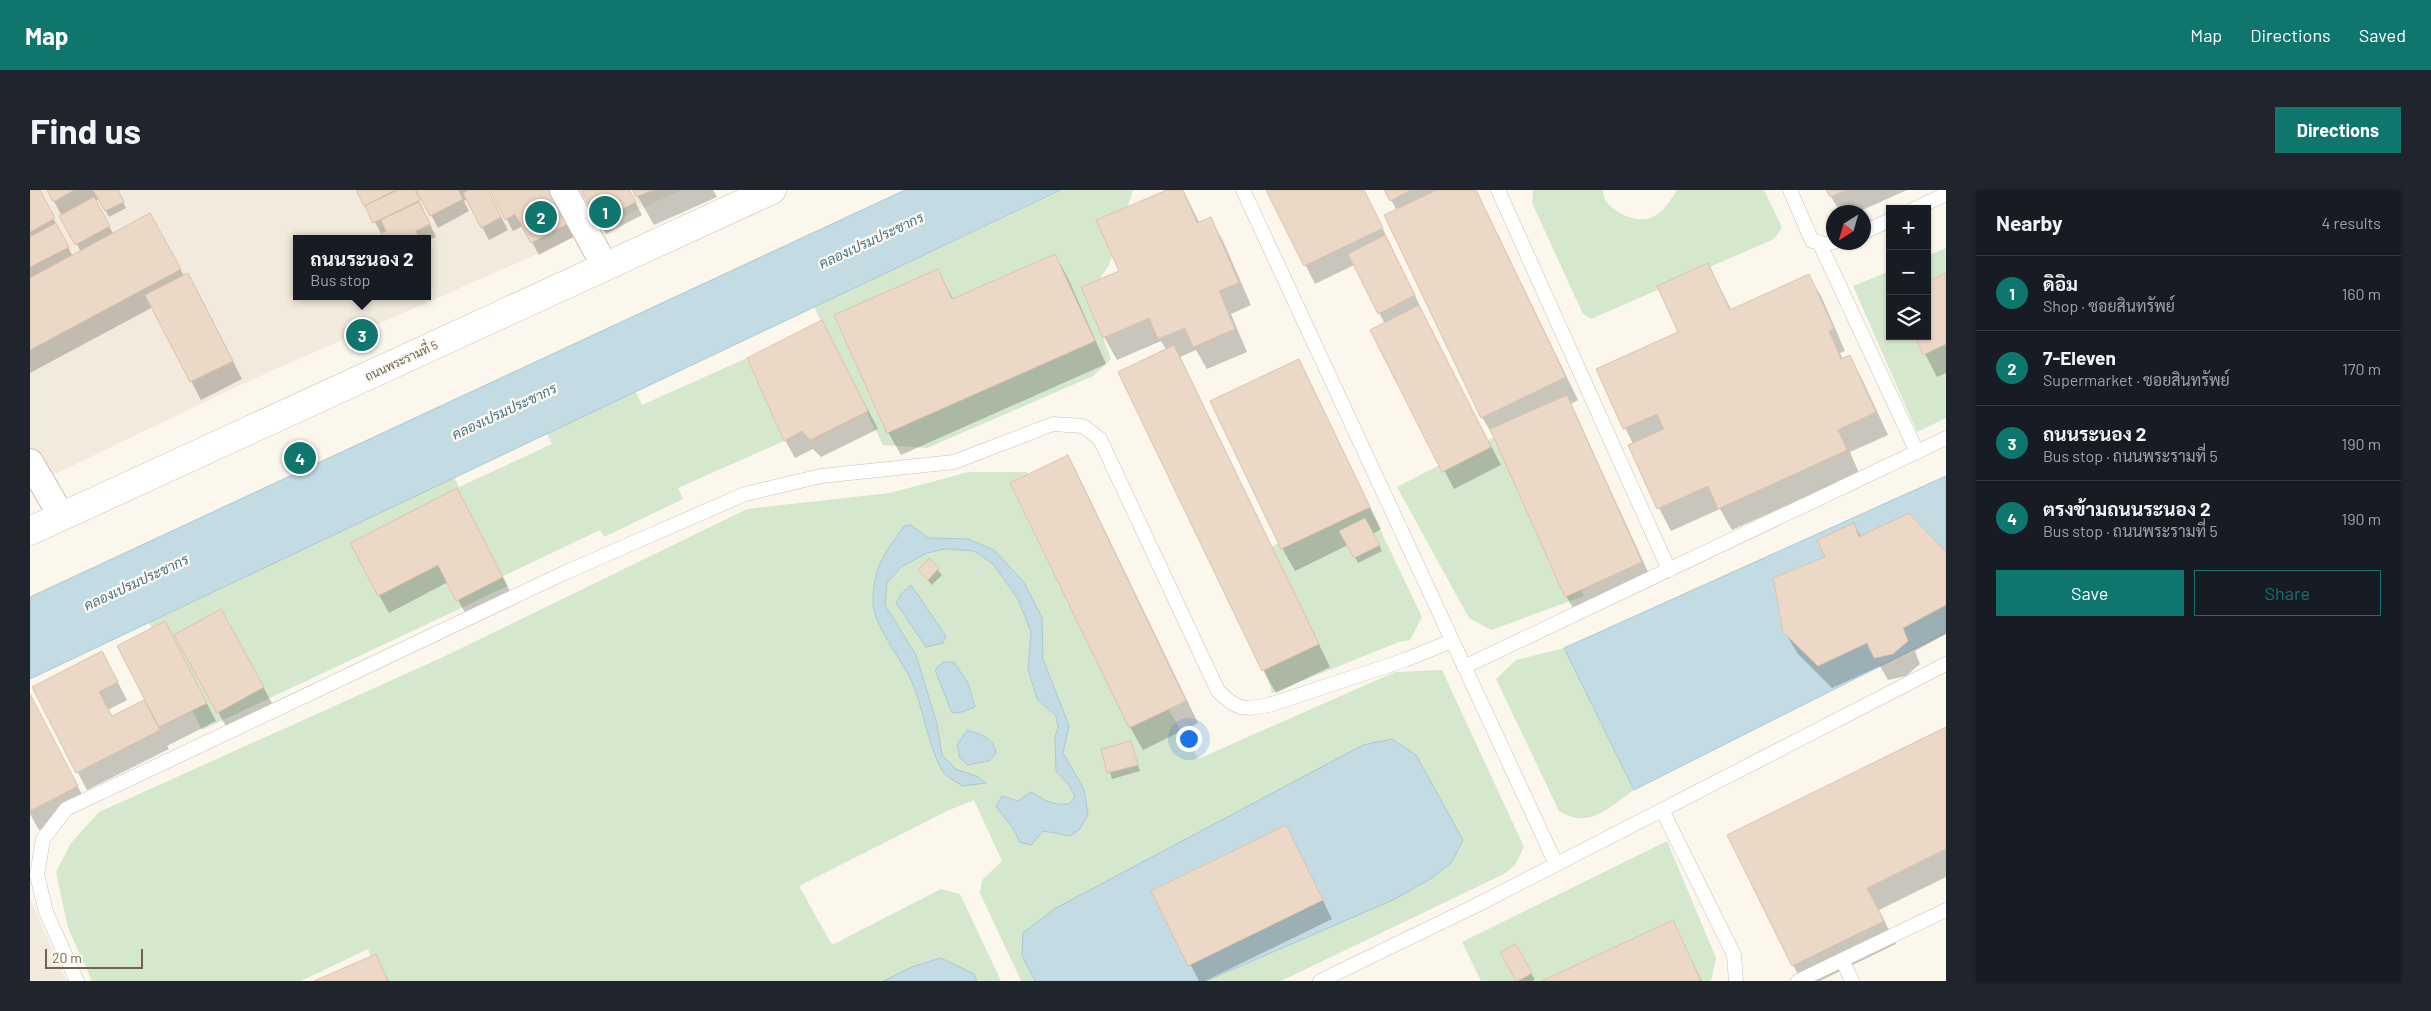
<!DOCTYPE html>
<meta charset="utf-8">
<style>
:root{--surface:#171b24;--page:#20242c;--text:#f1f3f6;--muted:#9ea1a6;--line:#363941;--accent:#0f766e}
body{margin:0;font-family:Barlow,Sarabun,sans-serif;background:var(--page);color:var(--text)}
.controls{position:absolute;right:15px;top:15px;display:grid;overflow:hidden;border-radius:0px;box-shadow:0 1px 4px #0004}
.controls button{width:45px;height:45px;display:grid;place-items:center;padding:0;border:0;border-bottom:1px solid var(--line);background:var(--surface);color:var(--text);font:25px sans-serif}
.compass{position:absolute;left:1796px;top:15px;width:45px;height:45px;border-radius:50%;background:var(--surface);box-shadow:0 1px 4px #0004;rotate:217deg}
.scale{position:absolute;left:15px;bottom:12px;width:98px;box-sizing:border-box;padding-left:5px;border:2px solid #746152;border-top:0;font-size:14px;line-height:18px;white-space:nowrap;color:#746152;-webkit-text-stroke:4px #fdfaf4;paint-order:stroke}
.you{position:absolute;left:1158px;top:548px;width:18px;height:18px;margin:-12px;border:4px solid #fff;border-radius:50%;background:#1a73e8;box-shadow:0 0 0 8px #1a73e833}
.badge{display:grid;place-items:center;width:32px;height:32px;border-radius:50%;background:var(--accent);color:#fff;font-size:16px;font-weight:700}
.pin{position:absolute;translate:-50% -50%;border:2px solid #fff;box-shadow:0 1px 5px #0006}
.popup{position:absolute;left:263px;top:45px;width:138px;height:65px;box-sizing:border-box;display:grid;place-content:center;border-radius:0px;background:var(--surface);filter:drop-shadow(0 1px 4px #0005);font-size:16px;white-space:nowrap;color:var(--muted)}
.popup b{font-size:19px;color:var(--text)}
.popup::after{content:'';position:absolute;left:50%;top:100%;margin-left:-10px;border:10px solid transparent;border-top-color:var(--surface)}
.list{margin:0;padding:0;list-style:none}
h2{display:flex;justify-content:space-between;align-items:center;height:65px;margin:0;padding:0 20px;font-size:21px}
h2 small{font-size:16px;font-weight:400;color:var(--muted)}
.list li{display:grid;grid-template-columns:32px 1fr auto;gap:15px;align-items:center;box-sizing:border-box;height:75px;padding:0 20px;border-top:1px solid var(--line)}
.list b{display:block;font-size:19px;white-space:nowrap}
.list p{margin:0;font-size:16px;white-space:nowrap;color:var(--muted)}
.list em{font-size:16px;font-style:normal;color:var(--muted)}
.actions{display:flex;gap:10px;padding:15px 20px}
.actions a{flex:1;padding:11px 0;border:1px solid var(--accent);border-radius:0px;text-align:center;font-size:18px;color:var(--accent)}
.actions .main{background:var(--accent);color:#fff}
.icon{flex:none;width:28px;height:28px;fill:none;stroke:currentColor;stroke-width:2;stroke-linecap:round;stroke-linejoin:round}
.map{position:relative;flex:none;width:1916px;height:791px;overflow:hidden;border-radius:0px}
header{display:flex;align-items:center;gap:30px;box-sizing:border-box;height:70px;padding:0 25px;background:var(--accent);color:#fff}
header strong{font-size:24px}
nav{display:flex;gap:28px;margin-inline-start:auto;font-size:18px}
.intro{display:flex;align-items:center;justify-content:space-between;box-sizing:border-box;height:120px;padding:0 30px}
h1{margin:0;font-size:35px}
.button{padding:12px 22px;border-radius:0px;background:var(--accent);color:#fff;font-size:18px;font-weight:700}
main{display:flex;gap:30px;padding:0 30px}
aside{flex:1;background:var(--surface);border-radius:0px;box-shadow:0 1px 4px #0004}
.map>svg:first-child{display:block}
</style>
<header>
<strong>Map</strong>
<nav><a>Map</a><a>Directions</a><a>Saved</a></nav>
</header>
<div class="intro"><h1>Find us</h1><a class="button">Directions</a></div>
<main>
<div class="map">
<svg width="1916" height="791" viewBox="0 0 1916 791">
<rect width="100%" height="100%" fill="#fbf7ed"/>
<g fill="#f2eadc" fill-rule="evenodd">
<path d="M0,0H652L210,195L0,296ZM267,49H397V106H267Z"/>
<path d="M0,709L37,791H0Z"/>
</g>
<g fill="#d5e7cd">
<path d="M1033,0H1103L1079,75L1058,107L1081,169L1063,186L897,258L853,255L784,117Z"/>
<path d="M1503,0H1573C1573,3 1574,9 1576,11C1585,24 1608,34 1623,27C1633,23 1642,8 1647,0H1734L1752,37L1744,49L1561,129L1553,124L1502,13Z"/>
<path d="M1916,58V228L1887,242L1823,96L1860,81V146H1897V66Z"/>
<path d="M717,168L754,251L648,298L653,309L574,347L570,340L473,386L478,396L172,540L119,433L424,287L429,297L522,254L517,244L606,202L612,215Z"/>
<path d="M1470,244L1554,406L1461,440L1439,428L1367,297Z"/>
<path d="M939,282H997L1168,569L1365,482L1412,480L1494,657L1485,675L1474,684L1251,791H991L950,703L952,690L972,671L944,610L917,621L769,696L802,755L911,699L930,704L971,791H947L943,784L911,768L884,776L853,791H350L338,759L271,791H62L38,738L26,682L41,653L69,622L411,468L717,319L860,303Z"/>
<path d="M1336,310L1392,427L1380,450L1369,452L1242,503L1229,463L1227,364Z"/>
<path d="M1534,458L1604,600C1579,617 1560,640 1529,621L1466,489L1486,470Z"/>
<path d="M1637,651L1686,768L1681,791H1451L1432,752Z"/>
</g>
<g fill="#c3dbe3" stroke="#abc9d3" fill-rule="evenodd">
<path d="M875,0H1031L0,489V407Z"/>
<path d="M1916,286V365L1879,323L1829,347L1824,333L1787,350L1795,367L1788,476L1837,453L1844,468L1878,451L1873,438L1916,415V443L1604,600L1534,458Z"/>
<path d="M881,335L898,348L938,349L964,360L993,391L1012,427L1013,469L1039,536L1033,563L1054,599L1058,625L1049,640L1040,646L1013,641L1001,655L989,652C986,638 974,629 966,616L972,606L988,611L1001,602C1014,610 1024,616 1039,614L1045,607L1039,595L1026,581L1025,546L1028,538L1026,526L1007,509L998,479L1001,442L988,409L963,374L944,361L914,359L897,363L871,377L857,393L855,415L886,465L907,534L912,565L926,579L948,587L956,593L933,596C926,592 916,587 912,580C897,554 894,519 881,490C871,469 843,434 843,412C843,377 855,363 874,336Z"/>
<path d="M881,395L916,446L913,453L896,457L866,413L872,403Z"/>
<path d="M913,472H924L938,493L945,517L932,522L922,523L905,480Z"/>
<path d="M937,540C950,544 965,548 966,564L959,571L938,575L930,568L927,555Z"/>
<path d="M1362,549L1386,565L1433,650L1422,672L1402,688L1363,710L1176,791H1005L992,766L993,743L1024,719L1333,555ZM1122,701L1293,710L1159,776Z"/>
<path d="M911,768L944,784L947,791H853L884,776Z"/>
</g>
<g fill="#0003">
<path d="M0,0H9L43,67L51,62L18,0H87L96,18L79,27L69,9L65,11L84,45L130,43L154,86L168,102L212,189L171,210L123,117L0,183Z"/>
<path d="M327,0H457L478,40L459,50L437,9L434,11L439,21L408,38L389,2L386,4L406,47L397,51V49H356L353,44L352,45Z"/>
<path d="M461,0H521L545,46L509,65L493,36L483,41Z"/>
<path d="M552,0H599L612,25L576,44Z"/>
<path d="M604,0H683L687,7L624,35Z"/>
<path d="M1140,0H1153L1170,34L1180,29L1193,51L1221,115L1201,124L1217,162L1177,179L1166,160L1150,167L1300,477L1246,503L1233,480L1137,161L1131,151L1087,170L1074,147L1090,82Z"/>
<path d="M1238,0H1334L1391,118L1389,119L1471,275L1424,299L1341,141L1355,134L1324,75L1285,94Z"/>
<path d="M1356,0H1446L1548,210L1541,214L1624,395L1549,428L1536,406L1465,249L1452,227L1367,21Z"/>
<path d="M1797,0H1877L1828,22H1810Z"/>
<path d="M1025,65L1038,88L1076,174L871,265L858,242L907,80L924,110Z"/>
<path d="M1677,74L1702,121L1779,86L1792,108L1815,161L1810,163L1813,170L1819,166L1832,189L1858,245L1820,262L1829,283L1702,340L1690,319L1641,341L1629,318L1603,254L1567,179L1649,142Z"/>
<path d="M1916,85V183L1907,187L1886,146H1897Z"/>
<path d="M792,132L848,239L791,267L783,259L765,268L755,250Z"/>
<path d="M1268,170L1351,339L1343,344L1352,361L1328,373L1318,355L1265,381L1252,358Z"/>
<path d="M1037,266L1050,289L1168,533L1113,560L1100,537Z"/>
<path d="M437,318L482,405L438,428L418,392L359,423L349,405Z"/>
<path d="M1824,335L1831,347L1916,365V444L1885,461L1890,474L1876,486L1858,490L1850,476L1802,498L1768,464L1754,441L1797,368Z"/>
<path d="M899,370L912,385L902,395L889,380Z"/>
<path d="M135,433L186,531L137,556L139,559L57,600L3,498L82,481L97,510L78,520L82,528L120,524Z"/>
<path d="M201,439L243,515L198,540L188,522Z"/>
<path d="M0,506L57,614L9,640L0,624Z"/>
<path d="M1916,539V687L1849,720L1866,754L1790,791H1772L1763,775Z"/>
<path d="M1100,552L1110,581L1082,589L1073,560Z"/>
<path d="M1266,655L1302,729L1175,791H1169L1123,702Z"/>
<path d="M1642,732L1672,791H1515Z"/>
<path d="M1486,756L1505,790L1502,791H1487Z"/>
<path d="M345,765L359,791H287Z"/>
</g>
<g fill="#ebd8c6" stroke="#dec3aa">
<path d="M0,0H10L25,28L0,42Z"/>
<path d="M17,0H44L23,12Z"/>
<path d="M63,0H88L94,12L75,21Z"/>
<path d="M326,0H365L334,16Z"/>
<path d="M368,0H385L390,10L343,33L335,16Z"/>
<path d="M386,0H428L433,9L400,26Z"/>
<path d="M439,0H458L471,27L451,38L433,3Z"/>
<path d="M460,0H522L539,33L501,53L485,24L475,30Z"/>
<path d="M551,0H599L606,12L568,32Z"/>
<path d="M603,0H623L606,7Z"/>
<path d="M1137,0H1153L1167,33L1181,27L1209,93L1189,101L1205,139L1163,157L1155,138L1128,149L1119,128L1073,148L1051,97L1089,81L1066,30Z"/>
<path d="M1236,0H1334L1353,38L1274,76Z"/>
<path d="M1354,0H1381L1360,11Z"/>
<path d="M1407,0H1446L1536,187L1451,228L1354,25Z"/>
<path d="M1796,0H1816L1800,7Z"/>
<path d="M64,7L80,36L45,55L29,26Z"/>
<path d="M389,12L400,34L386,41L390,49H354L351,43L356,41L351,30Z"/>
<path d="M120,23L151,79L0,160V88Z"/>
<path d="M26,33L39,57L0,77V47Z"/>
<path d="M1355,45L1385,105L1348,124L1318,64Z"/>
<path d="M1025,64L1065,151L857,243L804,125L908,79L922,109Z"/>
<path d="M1678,73L1700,120L1779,84L1804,138L1799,141L1811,169L1820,165L1846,222L1808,240L1817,260L1688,319L1678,296L1627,319L1598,255L1634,239L1627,224L1593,239L1566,179L1648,142L1627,96Z"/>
<path d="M158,83L203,171L160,192L115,105Z"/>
<path d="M1916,83V154L1893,165L1885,146H1897V92Z"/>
<path d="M1389,115L1461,257L1412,282L1340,140Z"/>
<path d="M792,130L838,221L780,250L772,241L754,251L717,168Z"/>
<path d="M1144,155L1289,454L1232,481L1088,182Z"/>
<path d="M1269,169L1340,317L1251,359L1180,211Z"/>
<path d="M1537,205L1612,372L1535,407L1460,239Z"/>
<path d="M1038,265L1156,511L1099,538L980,293Z"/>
<path d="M427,298L473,387L426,411L408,375L348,406L320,353Z"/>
<path d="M1879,323L1916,362V415L1873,438L1878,451L1863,464L1844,468L1837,453L1788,476L1753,442L1743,388L1795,367L1787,350L1824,333L1829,347Z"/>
<path d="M1335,328L1350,355L1324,368L1309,341Z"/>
<path d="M899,368L909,378L898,390L888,380Z"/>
<path d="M191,419L234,497L187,523L144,445Z"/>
<path d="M135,431L177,513L129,537L87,456Z"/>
<path d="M72,461L88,492L69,502L82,526L114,510L130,540L46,583L2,497Z"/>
<path d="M0,504L48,596L0,621Z"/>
<path d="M1916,537V659L1837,698L1854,731L1762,776L1697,645Z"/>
<path d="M1101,551L1108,575L1077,583L1071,559Z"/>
<path d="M1256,635L1293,710L1158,776L1121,701Z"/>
<path d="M1643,730L1671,791H1512Z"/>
<path d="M1486,754L1502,783L1488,791H1486L1470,762Z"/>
<path d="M346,764L358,791H284Z"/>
</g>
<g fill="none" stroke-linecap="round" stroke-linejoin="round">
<g stroke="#ccc0b4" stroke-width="15">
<g id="service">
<path d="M1213,0L1526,674"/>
<path d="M1468,0L1639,380"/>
<path d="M1760,0L1782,51L1795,54L1804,52"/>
<path d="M1884,19L1916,4"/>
<path d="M1834,42L1860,30"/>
<path d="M1789,52L1887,262"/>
<path d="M1434,477L1916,248"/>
<path d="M1632,620L1704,765L1706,791"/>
<path d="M1812,770L1822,791"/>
<path d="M47,791L16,722L7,685L13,649L36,619L534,383L715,304L791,286L924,272L1023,234L1053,236L1070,249L1188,501C1208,520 1212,520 1239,515L1375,470L1422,451"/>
<path d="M1290,791L1447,715L1916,474"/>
<path d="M1768,791L1916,720"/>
</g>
</g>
<g stroke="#ccc0b4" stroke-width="28">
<g id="minor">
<path d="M533,0L575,76"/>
<path d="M0,272L31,325"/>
</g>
</g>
<g stroke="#cec1b2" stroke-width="29">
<path id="secondary" d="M0,341L742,0"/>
</g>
<use href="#service" stroke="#fff" stroke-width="14"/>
<use href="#minor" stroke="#fff" stroke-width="26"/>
<use href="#secondary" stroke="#fff" stroke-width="28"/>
</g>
<g text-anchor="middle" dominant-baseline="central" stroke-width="4.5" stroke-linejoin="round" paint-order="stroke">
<g font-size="12" fill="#746152" stroke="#fdfaf4">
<text transform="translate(371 170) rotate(-25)">ถนนพระรามที่ 5</text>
</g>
<g font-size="14" font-style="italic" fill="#4e7584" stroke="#fdfaf4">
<text transform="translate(841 50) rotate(-25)">คลองเปรมประชากร</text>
<text transform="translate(474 221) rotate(-25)">คลองเปรมประชากร</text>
<text transform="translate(106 392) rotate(-25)">คลองเปรมประชากร</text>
</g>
</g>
</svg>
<div class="controls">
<button>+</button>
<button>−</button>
<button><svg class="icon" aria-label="layers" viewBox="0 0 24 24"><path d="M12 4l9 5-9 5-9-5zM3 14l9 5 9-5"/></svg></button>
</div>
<svg class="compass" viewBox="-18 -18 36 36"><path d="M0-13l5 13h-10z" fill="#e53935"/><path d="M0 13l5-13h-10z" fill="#9ea1a6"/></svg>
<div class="scale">20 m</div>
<div class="you"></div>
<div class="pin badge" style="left:575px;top:22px">1</div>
<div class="pin badge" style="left:511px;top:27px">2</div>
<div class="pin badge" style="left:332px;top:145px">3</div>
<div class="popup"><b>ถนนระนอง 2</b>Bus stop</div>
<div class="pin badge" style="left:270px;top:268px">4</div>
</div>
<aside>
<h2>Nearby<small>4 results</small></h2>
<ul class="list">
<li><span class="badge">1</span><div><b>ดิอิม</b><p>Shop · ซอยสินทรัพย์</p></div><em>160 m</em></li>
<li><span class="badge">2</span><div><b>7-Eleven</b><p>Supermarket · ซอยสินทรัพย์</p></div><em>170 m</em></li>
<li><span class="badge">3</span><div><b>ถนนระนอง 2</b><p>Bus stop · ถนนพระรามที่ 5</p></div><em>190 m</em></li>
<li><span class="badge">4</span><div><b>ตรงข้ามถนนระนอง 2</b><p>Bus stop · ถนนพระรามที่ 5</p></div><em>190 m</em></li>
</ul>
<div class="actions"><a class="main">Save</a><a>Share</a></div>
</aside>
</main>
